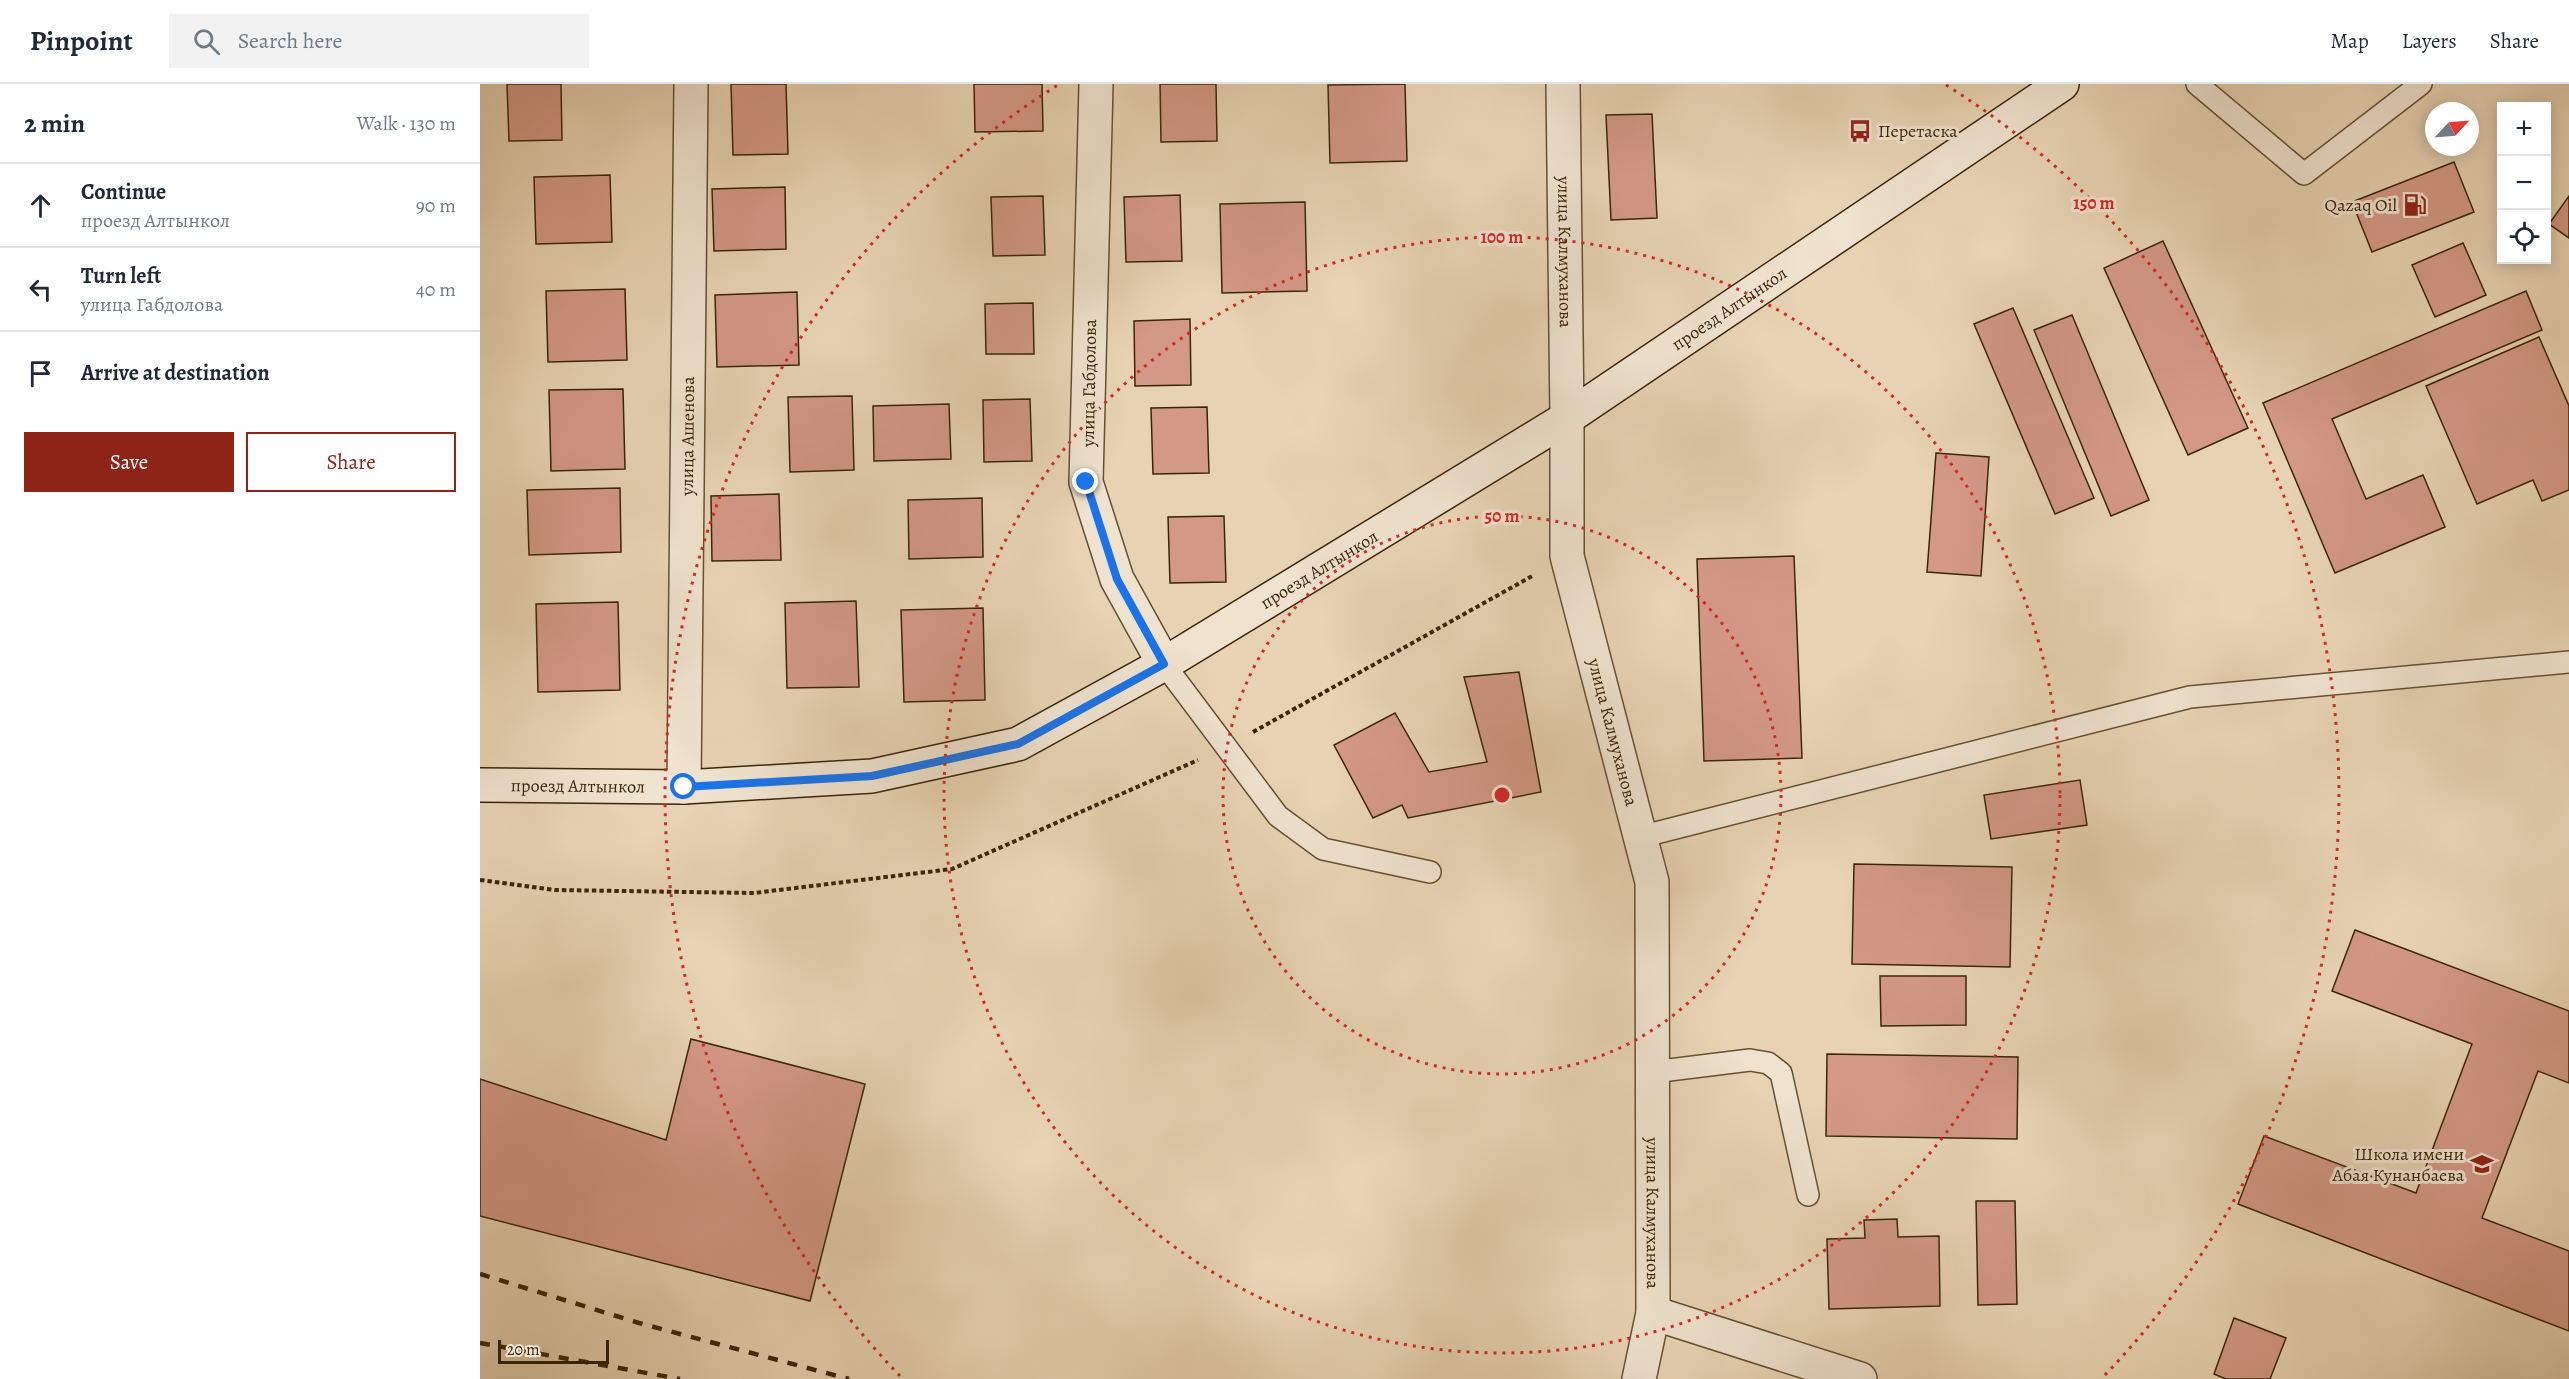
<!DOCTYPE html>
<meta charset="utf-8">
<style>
:root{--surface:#fff;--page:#f2f2f3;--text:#1f2937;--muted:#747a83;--line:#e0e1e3;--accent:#8f2418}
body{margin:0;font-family:Alegreya,serif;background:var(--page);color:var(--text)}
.controls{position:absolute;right:18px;top:18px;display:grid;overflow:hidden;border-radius:0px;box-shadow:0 3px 15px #0003}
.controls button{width:54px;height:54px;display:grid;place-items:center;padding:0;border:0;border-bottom:2px solid var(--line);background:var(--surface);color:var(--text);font:30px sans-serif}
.compass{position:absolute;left:1945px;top:18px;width:54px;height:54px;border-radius:50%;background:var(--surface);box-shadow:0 3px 15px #0003;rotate:64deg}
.scale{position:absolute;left:18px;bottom:15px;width:111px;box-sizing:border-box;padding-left:6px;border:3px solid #3a2607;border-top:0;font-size:16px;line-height:21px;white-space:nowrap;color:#3a2607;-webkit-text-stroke:4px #efe2ce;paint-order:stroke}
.stop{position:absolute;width:18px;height:18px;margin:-14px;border:4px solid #1a73e8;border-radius:50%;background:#fff}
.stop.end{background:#1a73e8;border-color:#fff;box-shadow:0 2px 6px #0008}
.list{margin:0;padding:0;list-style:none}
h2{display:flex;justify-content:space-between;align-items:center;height:78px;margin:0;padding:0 24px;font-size:26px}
h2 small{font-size:20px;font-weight:400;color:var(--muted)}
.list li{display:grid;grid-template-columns:39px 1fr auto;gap:18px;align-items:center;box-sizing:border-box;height:84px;padding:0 24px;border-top:2px solid var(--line)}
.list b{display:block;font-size:22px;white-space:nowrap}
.list p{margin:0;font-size:20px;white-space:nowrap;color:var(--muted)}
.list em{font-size:20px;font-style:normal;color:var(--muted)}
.actions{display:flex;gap:12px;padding:18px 24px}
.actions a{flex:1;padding:14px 0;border:2px solid var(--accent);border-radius:0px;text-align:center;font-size:21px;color:var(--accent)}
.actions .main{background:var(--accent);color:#fff}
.icon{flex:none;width:33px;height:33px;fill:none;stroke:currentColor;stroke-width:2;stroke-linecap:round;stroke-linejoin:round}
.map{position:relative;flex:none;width:2089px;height:1295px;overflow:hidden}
header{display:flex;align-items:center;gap:36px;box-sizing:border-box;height:84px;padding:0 30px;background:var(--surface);border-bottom:2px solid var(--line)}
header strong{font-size:28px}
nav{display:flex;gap:33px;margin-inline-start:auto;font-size:21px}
.search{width:420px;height:54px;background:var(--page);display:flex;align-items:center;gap:15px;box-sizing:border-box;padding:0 21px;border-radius:0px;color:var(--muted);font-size:22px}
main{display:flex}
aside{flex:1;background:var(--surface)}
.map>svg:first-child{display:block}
</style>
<header>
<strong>Pinpoint</strong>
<div class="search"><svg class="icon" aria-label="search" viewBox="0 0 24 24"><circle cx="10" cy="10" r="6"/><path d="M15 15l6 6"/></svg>Search here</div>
<nav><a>Map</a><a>Layers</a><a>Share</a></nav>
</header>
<main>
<aside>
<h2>2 min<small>Walk · 130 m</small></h2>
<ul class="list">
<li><svg class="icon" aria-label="ahead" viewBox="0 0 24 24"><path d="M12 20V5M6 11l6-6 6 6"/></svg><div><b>Continue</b><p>проезд Алтынкол</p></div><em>90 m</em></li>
<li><svg class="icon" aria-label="left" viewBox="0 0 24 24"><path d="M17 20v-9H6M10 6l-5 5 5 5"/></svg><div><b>Turn left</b><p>улица Габдолова</p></div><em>40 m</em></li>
<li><svg class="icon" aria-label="arrive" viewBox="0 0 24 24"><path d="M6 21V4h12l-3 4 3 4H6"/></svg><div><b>Arrive at destination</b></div></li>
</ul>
<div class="actions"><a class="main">Save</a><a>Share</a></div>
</aside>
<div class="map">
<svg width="2089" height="1295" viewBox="0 0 2089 1295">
<rect width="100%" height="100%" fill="#e7d3b3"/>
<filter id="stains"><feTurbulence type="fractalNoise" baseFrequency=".00333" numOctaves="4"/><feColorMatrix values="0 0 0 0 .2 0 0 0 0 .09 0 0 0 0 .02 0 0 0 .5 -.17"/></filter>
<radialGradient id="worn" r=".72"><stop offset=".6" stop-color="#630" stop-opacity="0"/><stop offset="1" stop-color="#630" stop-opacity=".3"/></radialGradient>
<g fill="#d39886" stroke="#3a2607" stroke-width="1.5">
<path d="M27,0H81L82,56L29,57Z"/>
<path d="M251,0H306L308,70L253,71Z"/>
<path d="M494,0H562L563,47L495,48Z"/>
<path d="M680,0H736L737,57L681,58Z"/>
<path d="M925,0L927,77L850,79L848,1Z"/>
<path d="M1172,30L1177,134L1131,136L1126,31Z"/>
<path d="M1974,78L1994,128L1892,168L1872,118Z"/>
<path d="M130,91L132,158L56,160L54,93Z"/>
<path d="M305,103L306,165L234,167L232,105Z"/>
<path d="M700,111L702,177L646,178L644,113Z"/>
<path d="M563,112L565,171L513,172L511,113Z"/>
<path d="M2089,112V154L2069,140Z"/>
<path d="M825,118L827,207L742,209L740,120Z"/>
<path d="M1683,157L1768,344L1708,371L1624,184Z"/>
<path d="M1983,159L2006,211L1955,233L1932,181Z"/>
<path d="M145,205L147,276L68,278L66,207Z"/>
<path d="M2046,207L2062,246L1852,335L1886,415L1943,391L1965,443L1855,489L1783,319Z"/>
<path d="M317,208L319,281L237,283L235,211Z"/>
<path d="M553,219L554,270H506L505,220Z"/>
<path d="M1533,224L1614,414L1575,430L1494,240Z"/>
<path d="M1592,231L1669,416L1631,432L1554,246Z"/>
<path d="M710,235L711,301L655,302L654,237Z"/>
<path d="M2059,253L2089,322V406L2062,417L2053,396L1997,420L1946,302Z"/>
<path d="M143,305L145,385L71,387L69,306Z"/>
<path d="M372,312L374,386L310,388L308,313Z"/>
<path d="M550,315L552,377L504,378L503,316Z"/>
<path d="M469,320L471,375L394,377L393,322Z"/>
<path d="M727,323L729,389L673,390L671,324Z"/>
<path d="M1456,369L1509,373L1501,492L1447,488Z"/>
<path d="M140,404L141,468L49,471L47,406Z"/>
<path d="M299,410L301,476L232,477L231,412Z"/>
<path d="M502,414L503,473L429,475L428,416Z"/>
<path d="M744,432L746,498L690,499L688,433Z"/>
<path d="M1314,472L1322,674L1224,677L1217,475Z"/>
<path d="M376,517L379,603L307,604L305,519Z"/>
<path d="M138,518L140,606L58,608L56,520Z"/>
<path d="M503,524L505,616L424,618L421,526Z"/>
<path d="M1039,588L1061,708L928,734L922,721L893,734L854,661L915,629L949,688L1007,678L984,593Z"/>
<path d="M1600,696L1607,741L1511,755L1504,711Z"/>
<path d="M1374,780L1532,783L1530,883L1372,880Z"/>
<path d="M1875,846L2089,927V999L2058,987L2002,1134L2089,1167V1247L1758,1120L1784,1052L1936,1109L1992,960L1852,907Z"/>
<path d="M1400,892H1486V941L1401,942Z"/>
<path d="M211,955L385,1000L330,1217L0,1132V995L186,1056Z"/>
<path d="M1347,970L1538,973L1537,1055L1346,1052Z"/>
<path d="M1496,1117H1535L1537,1220L1498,1221Z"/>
<path d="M1417,1135L1418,1153L1459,1152L1460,1222L1349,1225L1347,1155L1385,1154L1384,1136Z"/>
<path d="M1754,1234L1806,1254L1790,1295H1746L1734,1290Z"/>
</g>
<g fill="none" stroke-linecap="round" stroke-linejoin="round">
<g stroke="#655132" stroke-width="24">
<g id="service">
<path d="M1717,0L1824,90L1941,0"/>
<path d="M684,580L798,732L843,765L950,788"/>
<path d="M1160,753L1710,613L2089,578"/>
<path d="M1173,988L1270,976L1288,979L1301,989L1328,1111"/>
</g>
</g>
<g stroke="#655132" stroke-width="36">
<g id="minor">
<path d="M616,0L606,398L637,495L684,580"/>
<path id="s1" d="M1083,0L1087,334"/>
<path id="s2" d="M204,703L211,0"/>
<path d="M1173,1229L1380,1295"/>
</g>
</g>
<g stroke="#655132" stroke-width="36">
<g id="tertiary">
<path id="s3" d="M1087,334V472L1172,798L1173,1229L1159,1295"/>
</g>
</g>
<g stroke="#3a2607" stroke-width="36">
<g id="secondary">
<path id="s4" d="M0,701L204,703L392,692L538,660L684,580L1087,334L1582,0"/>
</g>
</g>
<g stroke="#3a2607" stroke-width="4" stroke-dasharray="4.5 3" stroke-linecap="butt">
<path d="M773,648L1054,491"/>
<path d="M0,796L75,806L274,809L472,785L718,676"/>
</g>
<use href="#service" stroke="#efe2ce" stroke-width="21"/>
<use href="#minor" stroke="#efe2ce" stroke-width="33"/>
<use href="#tertiary" stroke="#efe2ce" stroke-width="33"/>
<use href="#secondary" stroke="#efe2ce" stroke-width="33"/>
<g stroke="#3a2607" stroke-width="4.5" stroke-dasharray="10 10" stroke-linecap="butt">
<path d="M0,1190L159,1239L369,1295"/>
<path d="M0,1259L200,1295"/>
</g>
</g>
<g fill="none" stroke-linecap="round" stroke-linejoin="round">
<path stroke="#1a73e8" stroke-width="8" d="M204,703L392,692L538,660L684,580L637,495L606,398"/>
</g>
<g fill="none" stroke="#d62828" stroke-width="3" stroke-dasharray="3 6">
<circle cx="1022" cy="711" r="279"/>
<circle cx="1022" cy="711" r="558"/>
<path d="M420 1292A837 837 0 0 1 578 1M1466 1A837 837 0 0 1 1624 1292"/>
</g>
<defs>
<g id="bus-bare" transform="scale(1.8)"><path d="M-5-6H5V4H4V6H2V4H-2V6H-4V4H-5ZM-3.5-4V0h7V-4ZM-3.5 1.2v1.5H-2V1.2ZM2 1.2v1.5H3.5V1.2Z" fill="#8f2418" stroke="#efe2ce" stroke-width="2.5" paint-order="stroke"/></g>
<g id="fuel-bare" transform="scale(1.8)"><path d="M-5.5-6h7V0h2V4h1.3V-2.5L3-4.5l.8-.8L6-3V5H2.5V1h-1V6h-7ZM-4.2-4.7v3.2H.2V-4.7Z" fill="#8f2418" stroke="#efe2ce" stroke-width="2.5" paint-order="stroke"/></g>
<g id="school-bare" transform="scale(1.8)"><path d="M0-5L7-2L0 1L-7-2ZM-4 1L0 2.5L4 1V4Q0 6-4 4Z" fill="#8f2418" stroke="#efe2ce" stroke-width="2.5" paint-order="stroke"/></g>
</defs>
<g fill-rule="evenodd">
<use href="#bus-bare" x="1380" y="47"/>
<use href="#fuel-bare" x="1935" y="121"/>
<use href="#school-bare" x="2002" y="1080"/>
</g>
<g text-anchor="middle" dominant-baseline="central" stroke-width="6" stroke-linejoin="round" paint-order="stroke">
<g font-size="18" fill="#3a2607" stroke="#efe2ce" text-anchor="end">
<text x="1398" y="47" text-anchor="start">Перетаска</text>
<text x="1917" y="121">Qazaq Oil</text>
<text x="1984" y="1070">Школа имени<tspan x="1984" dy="21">Абая Кунанбаева</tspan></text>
</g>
<g font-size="18" fill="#3a2607" stroke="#efe2ce">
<text stroke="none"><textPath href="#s1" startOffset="168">улица Калмуханова</textPath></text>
<text stroke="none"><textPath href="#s4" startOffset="1376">проезд Алтынкол</textPath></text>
<text transform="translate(609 299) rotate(-89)">улица Габдолова</text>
<text stroke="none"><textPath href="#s2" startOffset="351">улица Ашенова</textPath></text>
<text stroke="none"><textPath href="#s4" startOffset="890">проезд Алтынкол</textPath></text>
<text stroke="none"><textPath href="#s3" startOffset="320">улица Калмуханова</textPath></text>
<text stroke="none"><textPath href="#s4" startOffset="98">проезд Алтынкол</textPath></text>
<text stroke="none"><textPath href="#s3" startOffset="806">улица Калмуханова</textPath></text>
</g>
</g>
<circle cx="1022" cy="711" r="9" fill="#d62828" stroke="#efe2ce" stroke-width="3"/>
<g font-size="18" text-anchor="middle" font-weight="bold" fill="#d62828" stroke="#efe2ce" stroke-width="6" stroke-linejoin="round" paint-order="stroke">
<text x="1614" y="125">150 m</text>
<text x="1022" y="159">100 m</text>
<text x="1022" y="438">50 m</text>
</g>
<rect width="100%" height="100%" filter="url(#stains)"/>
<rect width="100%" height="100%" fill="url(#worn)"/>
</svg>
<div class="controls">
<button>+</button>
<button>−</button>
<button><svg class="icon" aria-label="locate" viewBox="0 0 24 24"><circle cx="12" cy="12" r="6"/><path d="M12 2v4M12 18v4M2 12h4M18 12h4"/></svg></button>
</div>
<svg class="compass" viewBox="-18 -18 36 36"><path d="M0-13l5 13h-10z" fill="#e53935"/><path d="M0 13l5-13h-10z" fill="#747a83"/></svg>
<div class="scale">20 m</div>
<div class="stop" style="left:204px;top:703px"></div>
<div class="stop end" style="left:606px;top:398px"></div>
</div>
</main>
